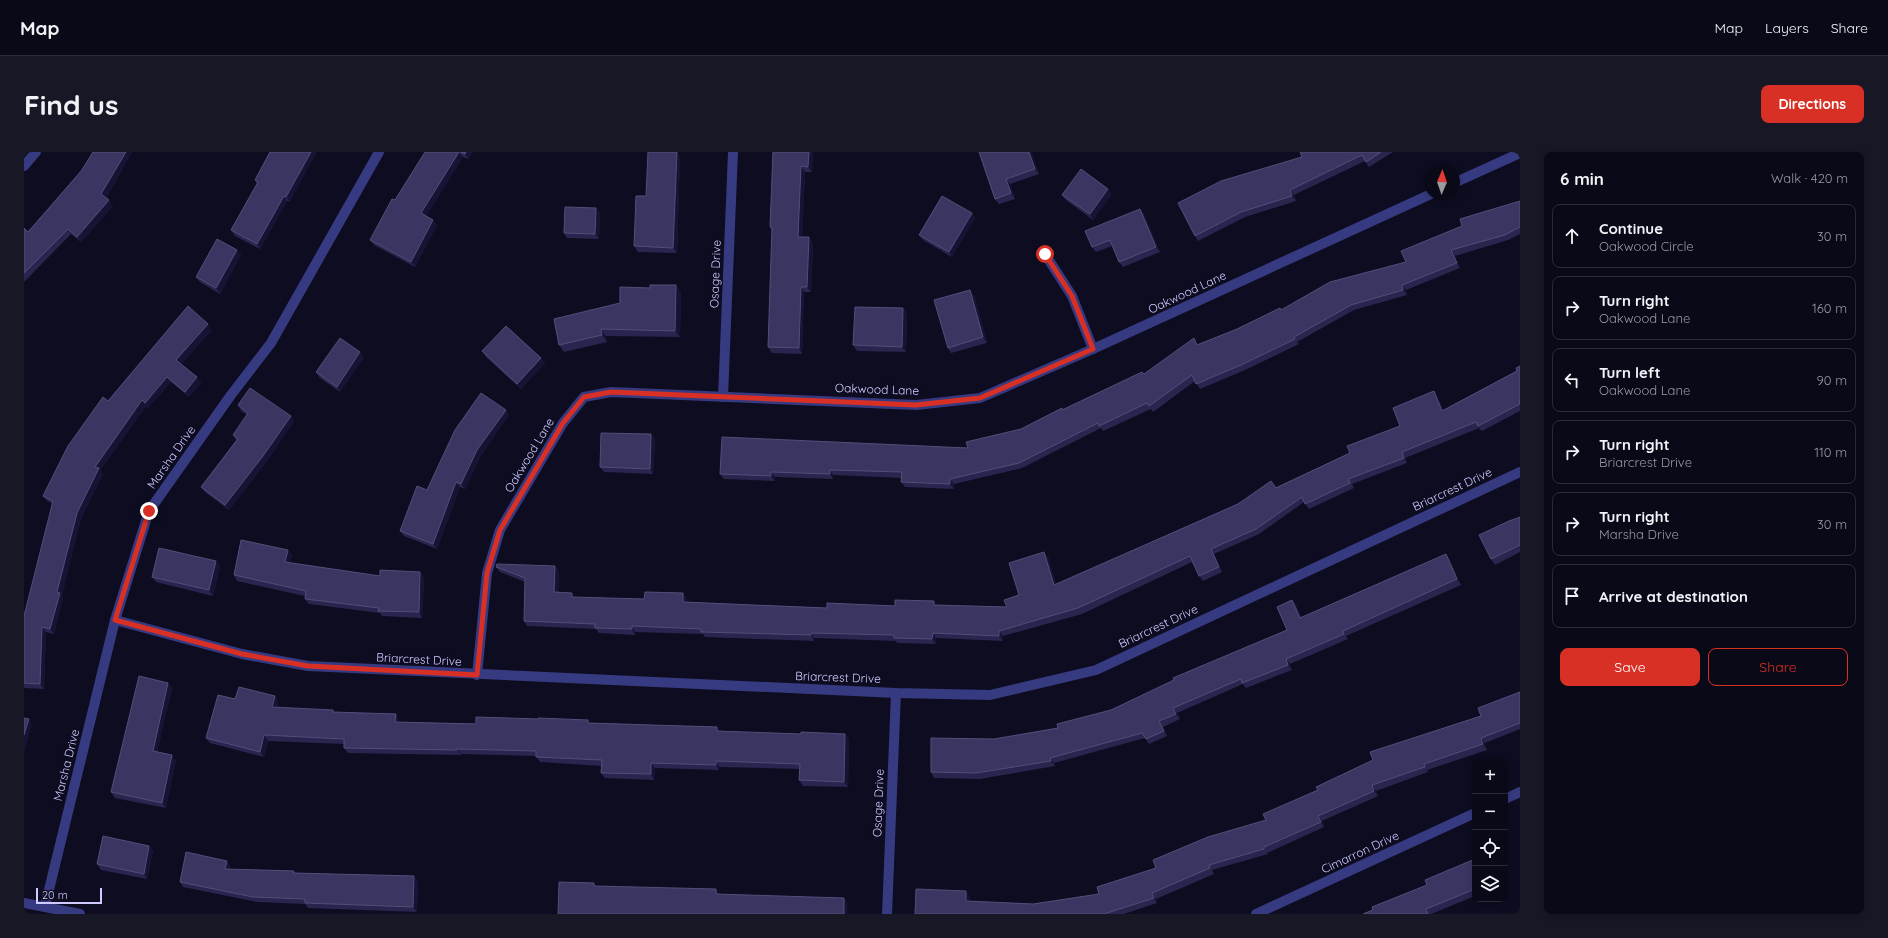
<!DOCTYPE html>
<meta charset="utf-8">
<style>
:root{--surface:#0a0918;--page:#181725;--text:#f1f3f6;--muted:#999aa2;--line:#2a2a37;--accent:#d93025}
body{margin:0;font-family:Quicksand,sans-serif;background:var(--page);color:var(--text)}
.controls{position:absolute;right:12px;bottom:12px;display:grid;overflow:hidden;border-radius:8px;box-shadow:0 2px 6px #0003}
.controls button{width:36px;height:36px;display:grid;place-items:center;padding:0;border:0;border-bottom:1px solid var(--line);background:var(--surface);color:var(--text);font:20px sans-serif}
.compass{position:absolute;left:1400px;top:12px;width:36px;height:36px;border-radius:50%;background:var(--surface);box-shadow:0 2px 6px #0003;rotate:2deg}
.scale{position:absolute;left:12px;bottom:10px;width:66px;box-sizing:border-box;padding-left:4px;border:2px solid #cdcbff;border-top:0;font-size:11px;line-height:14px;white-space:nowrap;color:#cdcbff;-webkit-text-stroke:3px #0e0c20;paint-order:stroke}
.stop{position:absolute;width:12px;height:12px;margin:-9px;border:3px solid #d93025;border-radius:50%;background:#fff}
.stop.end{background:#d93025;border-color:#fff;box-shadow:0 1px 4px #0008}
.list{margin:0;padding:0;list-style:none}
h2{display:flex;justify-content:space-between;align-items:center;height:52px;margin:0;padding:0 16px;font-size:17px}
h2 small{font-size:13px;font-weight:400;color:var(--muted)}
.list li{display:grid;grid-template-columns:26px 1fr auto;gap:12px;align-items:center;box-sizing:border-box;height:64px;margin:0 8px 8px;padding:0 8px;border:1px solid var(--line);border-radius:8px}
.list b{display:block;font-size:15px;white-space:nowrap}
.list p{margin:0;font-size:13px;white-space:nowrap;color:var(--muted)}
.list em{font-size:13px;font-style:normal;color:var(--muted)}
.actions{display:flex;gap:8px;padding:12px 16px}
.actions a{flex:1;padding:9px 0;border:1px solid var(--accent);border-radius:8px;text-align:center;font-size:14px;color:var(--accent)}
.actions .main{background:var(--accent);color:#fff}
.icon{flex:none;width:22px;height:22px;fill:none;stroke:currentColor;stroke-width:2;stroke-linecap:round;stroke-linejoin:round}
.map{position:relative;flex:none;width:1496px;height:762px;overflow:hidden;border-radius:8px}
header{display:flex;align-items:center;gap:24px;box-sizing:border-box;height:56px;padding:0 20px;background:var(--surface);border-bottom:1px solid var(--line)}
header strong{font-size:19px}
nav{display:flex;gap:22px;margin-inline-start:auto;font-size:14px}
.intro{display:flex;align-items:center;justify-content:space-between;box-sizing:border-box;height:96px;padding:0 24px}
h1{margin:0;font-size:28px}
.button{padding:10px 18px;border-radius:8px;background:var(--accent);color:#fff;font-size:14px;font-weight:700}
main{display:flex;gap:24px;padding:0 24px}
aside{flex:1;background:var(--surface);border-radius:8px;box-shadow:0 2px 6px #0003}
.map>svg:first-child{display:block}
</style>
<header>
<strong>Map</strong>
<nav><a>Map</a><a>Layers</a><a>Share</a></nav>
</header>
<div class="intro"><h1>Find us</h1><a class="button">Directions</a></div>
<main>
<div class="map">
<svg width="1496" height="762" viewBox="0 0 1496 762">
<rect width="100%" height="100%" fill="#0e0c20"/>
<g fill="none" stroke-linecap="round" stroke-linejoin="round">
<g stroke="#363a80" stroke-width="10">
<path d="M0,14L12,0"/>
<path d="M1430,31L1496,1"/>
<path d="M1021,102L1048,144L1069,197"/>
<path d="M699,245L709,0"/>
<path d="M91,468L218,502L284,514L872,541L966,543L1072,518L1496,320"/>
<path d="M453,523L463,421L476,378L539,271L560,245L587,240L892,253L956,246L1069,197L1407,42"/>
<path d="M1481,647L1496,640"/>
<path d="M0,751L56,762"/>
<path d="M21,754L91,468L125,359L207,243L247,191L355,0"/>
<path d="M863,762L872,541"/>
<path d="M1232,762L1451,661"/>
</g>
</g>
<g fill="#29254e">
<path d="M69,0H108L82,46L89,54L57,90L47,82L0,130V77L4,80L58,18Z"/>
<path d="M246,0L266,50L263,49L236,97L211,84L207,78L233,32L231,28Z"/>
<path d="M401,0H448L445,7L439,5L402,64L413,73L391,115L350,93L346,88Z"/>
<path d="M749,0H789L788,20H781L778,85L789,91L787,140H780L778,202L748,201L744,195L748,79L746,75Z"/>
<path d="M955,0H1007L1015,22L986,32L991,47L975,52L971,47Z"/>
<path d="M1276,0H1369L1345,15L1341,9L1270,43L1272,49L1221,65L1174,89L1171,84L1278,5Z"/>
<path d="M656,4L653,101L614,100L610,94L622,44Z"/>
<path d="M1088,42L1069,68L1042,48L1038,43Z"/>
<path d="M1496,49V82L1484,88L1431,104L1436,116L1382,138L1383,143L1330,158L1273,190L1275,192L1221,218L1176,237L1171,229L1129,260L1127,257L1079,279L1077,276L998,316L930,332V337L881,335L877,330L878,326L809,323V327L751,325V329L700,327L696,322L944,296L997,277L1039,258L1120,222L1174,192L1213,177L1256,156L1258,158L1382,110L1438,74Z"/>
<path d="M572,56L576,61L575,87L543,86L540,81Z"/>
<path d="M1116,57L1120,62L1136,100L1099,115L1095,110L1088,94L1072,100L1068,95Z"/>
<path d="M948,61L951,66L928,105L899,88L895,83Z"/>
<path d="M213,98L217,103L196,142L176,130L172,125Z"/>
<path d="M657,140L656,185L582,184L583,190L540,200L535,193Z"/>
<path d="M950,143L963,191L927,201L924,196Z"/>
<path d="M879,156L883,162L882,200L833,199L829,193Z"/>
<path d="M188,178L157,212L177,231L165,245L147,230L124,256L122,254L76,318L79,322L57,366L38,443L39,446L30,482L22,480L20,537L0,536V464L29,352L23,349L19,344L84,249Z"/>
<path d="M458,199L517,206L521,211L497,237L462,205Z"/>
<path d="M340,205L316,240L296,226L292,220Z"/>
<path d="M1496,214V259L1458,279L1455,276L1381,306L1383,311L1328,332L1330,336L1285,357L1280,350L1235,382L1190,402L1198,420L1179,429L1175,424L1168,410L1058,462L979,484V489L912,486V492L873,491L872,489L790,486V489L681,485L679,482L611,480V483L575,481L572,477L503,474L500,469L501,430L476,420L472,415L531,414L535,419L534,440L550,445L620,447L663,446V450L803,456L912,453L983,455L995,443L1024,405L1032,432L1252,335L1326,301L1376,274L1413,245L1419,258L1493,219Z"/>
<path d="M214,253L267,264L270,269L243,309L205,358L181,340L177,335L212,288L209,283L223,263L217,259Z"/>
<path d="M485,263L457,303L441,337L436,335L413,397L380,384L376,379L403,338Z"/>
<path d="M627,282L631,288L629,322L580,320L576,315Z"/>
<path d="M1496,365V400L1471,413L1467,407Z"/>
<path d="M268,403L266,411L356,424L400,425L398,466L358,464L356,461L285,452L281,447V444L213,429L210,423Z"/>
<path d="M1425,407L1437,433L1322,484L1324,487L1266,512L1268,518L1222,536L1219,532L1153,561L1156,567L1139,575L1143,584L1125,592L1121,586L1030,611L1031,614L956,627L910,626L907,620L970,587L1034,576L1087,558L1263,478L1268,448L1272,453L1277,465Z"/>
<path d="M192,409L196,415L189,444L132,430L128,425Z"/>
<path d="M144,531L148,536L133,600L152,608L142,656L91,646L87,640Z"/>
<path d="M1496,540V577L1461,591L1463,598L1403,618L1404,620L1352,639L1354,644L1298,669L1300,675L1243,701L1244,702L1188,718L1190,722L1132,747L1133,751L1100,762H891L946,744V749L1009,752L1075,742L1132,716L1242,668L1294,638L1457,564Z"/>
<path d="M251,544L254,550L253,555L311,560L375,568V570L452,572L567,571L693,575L696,580L777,582H821L825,587L824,635L779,634L775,628L776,617L695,615V618L631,616L630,628L581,626L577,621V614L516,610L512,604L437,602V603L324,601L320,596V592L244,589L240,605L186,591L182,586L211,547Z"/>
<path d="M125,694L129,699L123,727L77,718L73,712Z"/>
<path d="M1451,707V744L1407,762H1339L1403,733Z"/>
<path d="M206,714V717L270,719L271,721L394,729L393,760L284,756L281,752L233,750L159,735L156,730Z"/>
</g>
<g fill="#171334">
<path d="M102,0H108L81,47L77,42Z"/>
<path d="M287,0H293L266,50L262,45Z"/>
<path d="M435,0L439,5L401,67L397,61Z"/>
<path d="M442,0H448L445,7L441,2Z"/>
<path d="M650,0H653L656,4L653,101L649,96Z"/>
<path d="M785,0H789L788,20L784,15Z"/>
<path d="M1005,0H1007L1015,22L1011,17Z"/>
<path d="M777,14L781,20L778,90L774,85Z"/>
<path d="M982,27L986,32L991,47L987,41Z"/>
<path d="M1084,37L1088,42L1069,68L1066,62Z"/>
<path d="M1266,38L1270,43L1272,49L1268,44Z"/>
<path d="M260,44L263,49L236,97L233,92Z"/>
<path d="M85,48L89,54L57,90L53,85Z"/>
<path d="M572,56L576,61L575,87L571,82Z"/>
<path d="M1116,57L1120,62L1136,100L1132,95Z"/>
<path d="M948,61L951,66L928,105L925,100Z"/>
<path d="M409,68L413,73L391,115L387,110Z"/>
<path d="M785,85L789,91L787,140L783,135Z"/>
<path d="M213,98L217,103L196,142L192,136Z"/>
<path d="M1427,98L1431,104L1436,116L1433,111Z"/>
<path d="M652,133L657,140L656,185L651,179Z"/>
<path d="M1378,133L1382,138L1383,143L1379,138Z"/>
<path d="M777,135L780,140L778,202L775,196Z"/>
<path d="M946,138L950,143L963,191L959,185Z"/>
<path d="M879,156L883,162L882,200L878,195Z"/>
<path d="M184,172L188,178L156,213L152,208Z"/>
<path d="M577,177L582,184L583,190L578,183Z"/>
<path d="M336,200L340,205L316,240L313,235Z"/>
<path d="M517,206L521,211L497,237L493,232Z"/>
<path d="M143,225L147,230L124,256L121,251Z"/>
<path d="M173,225L177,231L165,245L161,240Z"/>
<path d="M1410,239L1413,245L1421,264L1418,259Z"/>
<path d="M118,248L122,254L76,318L79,322L57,366L38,443L39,446L30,482L26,477L33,440L53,361L71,315Z"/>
<path d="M482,258L485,263L457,303L441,337L437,332L453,298Z"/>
<path d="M267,264L270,269L243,309L205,358L201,353Z"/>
<path d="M627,282L631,288L629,322L626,317Z"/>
<path d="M1378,300L1381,306L1383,311L1380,306Z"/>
<path d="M806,318L809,323V327L806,322Z"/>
<path d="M747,320L751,325V329L747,324Z"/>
<path d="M926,327L930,332V337L926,332Z"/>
<path d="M432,330L436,335L413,397L409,392Z"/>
<path d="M1187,397L1190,402L1198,420L1195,415Z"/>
<path d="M264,398L268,403L265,416L261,410Z"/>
<path d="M1020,400L1024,405L1034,438L1030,433Z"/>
<path d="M1422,402L1425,407L1437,433L1433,427Z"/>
<path d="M192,409L196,415L189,444L185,438Z"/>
<path d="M531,414L535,419L534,446L530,440Z"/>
<path d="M396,420L400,425L398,466L395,460Z"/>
<path d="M659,441L663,446V455L659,450Z"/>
<path d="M1268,448L1272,453L1279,471L1276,466Z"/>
<path d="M608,474L611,480V483L608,477Z"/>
<path d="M18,475L22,480L20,537L16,532Z"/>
<path d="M975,479L979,484V489L975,484Z"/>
<path d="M787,481L790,486V489L787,483Z"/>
<path d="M909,481L912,486V492L908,487Z"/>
<path d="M1262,507L1266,512L1268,518L1264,513Z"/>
<path d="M144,531L148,536L132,604L129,599Z"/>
<path d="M251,544L254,550L252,560L248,555Z"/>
<path d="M1149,556L1153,561L1156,567L1152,562Z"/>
<path d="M372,562L375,568V575L371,570Z"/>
<path d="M5,567L8,573L0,601V583Z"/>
<path d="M1135,569L1139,575L1143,584L1140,579Z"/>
<path d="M693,575L697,580L693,579Z"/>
<path d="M821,582L825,587L824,635L820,630Z"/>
<path d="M240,583L244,589L240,605L236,600Z"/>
<path d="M1457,586L1461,591L1463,598L1459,592Z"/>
<path d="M433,597L437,602V603L433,598Z"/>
<path d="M148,603L152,608L142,656L138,651Z"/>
<path d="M1026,606L1030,611L1031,614L1027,609Z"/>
<path d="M692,609L695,615V618L692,613Z"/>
<path d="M627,611L631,616L630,628L627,622Z"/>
<path d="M1348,633L1352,639L1354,644L1350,639Z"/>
<path d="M1294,664L1298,669L1300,675L1297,670Z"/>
<path d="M125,694L129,699L123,727L120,722Z"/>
<path d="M203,709L206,714L205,722L201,717Z"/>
<path d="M390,724L394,729L393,760L389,755Z"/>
<path d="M692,737L696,742H692Z"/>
<path d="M942,739L946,744V755L942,749Z"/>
<path d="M1128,741L1132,747L1133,751L1130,746Z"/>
<path d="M820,746L824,752L823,762H820Z"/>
</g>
<g fill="#3b3661" stroke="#524e7a">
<path d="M69,0H102L77,42L85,48L53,85L44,77L0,121V76L4,80L58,18Z"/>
<path d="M246,0H287L262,45L260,44L233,92L207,78L234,30L231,28Z"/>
<path d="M401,0H435L397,61L409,68L387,110L346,88L368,47L371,48Z"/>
<path d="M436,0H442L441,2Z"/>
<path d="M624,0H653L649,96L610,94L612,44H622Z"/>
<path d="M749,0H785L784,15L777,14L774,85H785L783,135H777L775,196L744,195L748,75H746Z"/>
<path d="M955,0H1005L1011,17L982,27L987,41L971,47Z"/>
<path d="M1276,0H1357L1342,10L1338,3L1266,38L1268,44L1217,60L1171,84L1154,51L1197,29L1278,5Z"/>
<path d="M1057,17L1084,37L1066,62L1038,43Z"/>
<path d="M918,44L948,61L925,100L895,83Z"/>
<path d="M1496,49V75L1481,83L1427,98L1433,111L1378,133L1379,138L1327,153L1270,185L1271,187L1217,213L1172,232L1168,223L1125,254L1123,251L1075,274L1074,271L995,311L926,327V332L877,330L878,320L806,318V322L747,320V324L696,322L698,285L944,296L942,290L997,277L1038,256V258L1118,220L1120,222L1170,186L1173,193L1213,177L1256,156L1257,158L1306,130L1382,110L1377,99L1438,74L1436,67Z"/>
<path d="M541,55L572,56L571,82L540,81Z"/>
<path d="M1116,57L1132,95L1095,110L1086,88L1068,95L1061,79Z"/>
<path d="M193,87L213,98L192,136L172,125Z"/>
<path d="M626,133H652L651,179L577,177L578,183L535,193L530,167L596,151V135L626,136Z"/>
<path d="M946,138L959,185L924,196L910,148Z"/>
<path d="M164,154L184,172L152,208L173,225L161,240L143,225L121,251L118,248L71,315L75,316L53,361L33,440L36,441L26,477L18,475L16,532L0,531V464L29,349L19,344L44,294L79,245L84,249Z"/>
<path d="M831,155L879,156L878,195L829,193Z"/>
<path d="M482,174L517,206L493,232L458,199Z"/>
<path d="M316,186L336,200L313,235L292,220Z"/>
<path d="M1496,214V249H1495L1496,252L1454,274L1452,270L1378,300L1380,306L1324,327L1326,331L1281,352L1278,345L1232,377L1187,397L1195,415L1175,424L1166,404L1054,456L975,479V484L909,481L908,487L870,486V483L787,481V483L677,480V477L608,474V477L571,476V472L500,469L501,426L472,415L473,412L531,414L530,440L548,441V445L620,447L621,440L659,441V450L729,453L803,456V451L871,454V448L910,449V453L983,455L980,448L995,443L985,411L1020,400L1030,433L1214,352L1247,329L1252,336L1326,301L1323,294L1376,274L1369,256L1410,239L1418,259L1493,219L1492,216Z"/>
<path d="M226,236L267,264L239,304L201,353L177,335L214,287L209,283L224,261L214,253Z"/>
<path d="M457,241L482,258L453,298L437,332L432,330L409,392L376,379L393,334L403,338L431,278Z"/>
<path d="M577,281L627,282L626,317L576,315Z"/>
<path d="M1496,365V393L1467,407L1455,383L1485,369Z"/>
<path d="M217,388L264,398L261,410L356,424V418L396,420L395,460L354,459L355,456L281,447L282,439L210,423Z"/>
<path d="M135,396L192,409L185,438L128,425Z"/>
<path d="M1422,402L1433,427L1319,479L1320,482L1262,507L1264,513L1218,531L1217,527L1149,556L1152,562L1135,569L1140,579L1122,587L1118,581L1026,606L1027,609L952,621L907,620V586L970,587L1034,576L1033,572L1087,558L1150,528L1149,526L1263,478L1253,455L1268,448L1276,466Z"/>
<path d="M115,524L144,531L129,599L148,603L138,651L87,640Z"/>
<path d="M215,535L251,544L248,555L309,558V560L372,562L371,570L452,572V565L514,567V566L564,568V571L693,575V579L777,582V580L821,582L820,630L775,628L776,612L692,609V613L627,611V622L577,621L578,608L512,605V599L433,597V598L320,596V587L240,583L236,600L182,586L194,543L211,547Z"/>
<path d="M1496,540V571L1457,586L1459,592L1400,612L1401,615L1348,633L1350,639L1294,664L1297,670L1240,695V697L1185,713L1186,716L1128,741L1130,746L1080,762H891L892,737L942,739V749L1009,752L1075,742L1073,735L1132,716L1129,708L1184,685L1242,668L1239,662L1294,638L1292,635L1349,608L1346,600L1457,564L1454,556Z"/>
<path d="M0,566L5,567L0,583Z"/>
<path d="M79,684L125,694L120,722L73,712Z"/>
<path d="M162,700L203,709L201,717L270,719L269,721L390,724L389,755L281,751V747L229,745L156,730Z"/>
<path d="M1451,707V737L1402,757L1404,762H1339L1349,758L1348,755L1403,733L1401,728Z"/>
<path d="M535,730L570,731V734L692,737V742L820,746V762H534Z"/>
</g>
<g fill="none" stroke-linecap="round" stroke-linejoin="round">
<path stroke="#d93025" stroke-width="5" d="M125,359L91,468L218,502L284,514L453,523L463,421L476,378L539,271L560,245L587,240L892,253L956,246L1069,197L1048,144L1021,102"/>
</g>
<g text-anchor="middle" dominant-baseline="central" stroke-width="3" stroke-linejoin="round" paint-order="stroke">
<g font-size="12" fill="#cdcbff" stroke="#0e0c20">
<text transform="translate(691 122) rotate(-88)">Osage Drive</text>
<text transform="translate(1163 140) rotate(-25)">Oakwood Lane</text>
<text transform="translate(853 237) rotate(2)">Oakwood Lane</text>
<text transform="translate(505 303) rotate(-59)">Oakwood Lane</text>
<text transform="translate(147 305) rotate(-55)">Marsha Drive</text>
<text transform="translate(1428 337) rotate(-25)">Briarcrest Drive</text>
<text transform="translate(1134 474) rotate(-25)">Briarcrest Drive</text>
<text transform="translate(395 507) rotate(3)">Briarcrest Drive</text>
<text transform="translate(814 525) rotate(2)">Briarcrest Drive</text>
<text transform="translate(42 613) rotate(-76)">Marsha Drive</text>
<text transform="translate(854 651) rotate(-88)">Osage Drive</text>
<text transform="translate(1336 700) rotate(-25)">Cimarron Drive</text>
</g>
</g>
</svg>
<div class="controls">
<button>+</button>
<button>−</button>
<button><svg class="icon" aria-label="locate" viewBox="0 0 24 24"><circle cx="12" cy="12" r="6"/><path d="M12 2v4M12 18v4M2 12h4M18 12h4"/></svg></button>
<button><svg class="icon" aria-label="layers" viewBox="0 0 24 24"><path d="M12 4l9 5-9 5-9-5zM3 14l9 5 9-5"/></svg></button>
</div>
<svg class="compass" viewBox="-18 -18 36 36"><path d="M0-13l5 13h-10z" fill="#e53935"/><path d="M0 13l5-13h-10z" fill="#999aa2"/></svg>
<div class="scale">20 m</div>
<div class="stop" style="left:1021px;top:102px"></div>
<div class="stop end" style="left:125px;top:359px"></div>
</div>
<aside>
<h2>6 min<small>Walk · 420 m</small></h2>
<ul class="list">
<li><svg class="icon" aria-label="ahead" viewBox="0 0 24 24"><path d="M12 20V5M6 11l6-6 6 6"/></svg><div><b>Continue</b><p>Oakwood Circle</p></div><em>30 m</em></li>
<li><svg class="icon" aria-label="right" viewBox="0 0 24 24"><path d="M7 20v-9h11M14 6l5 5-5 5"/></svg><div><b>Turn right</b><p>Oakwood Lane</p></div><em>160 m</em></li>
<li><svg class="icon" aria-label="left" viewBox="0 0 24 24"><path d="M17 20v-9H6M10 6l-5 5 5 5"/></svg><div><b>Turn left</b><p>Oakwood Lane</p></div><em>90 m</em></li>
<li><svg class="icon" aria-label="right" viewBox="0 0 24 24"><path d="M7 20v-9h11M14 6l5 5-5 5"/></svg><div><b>Turn right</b><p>Briarcrest Drive</p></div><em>110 m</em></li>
<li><svg class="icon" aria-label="right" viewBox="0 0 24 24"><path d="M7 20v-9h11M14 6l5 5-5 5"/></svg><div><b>Turn right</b><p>Marsha Drive</p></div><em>30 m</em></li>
<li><svg class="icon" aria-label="arrive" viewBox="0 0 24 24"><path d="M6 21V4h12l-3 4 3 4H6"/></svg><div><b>Arrive at destination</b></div></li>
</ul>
<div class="actions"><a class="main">Save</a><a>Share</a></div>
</aside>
</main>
